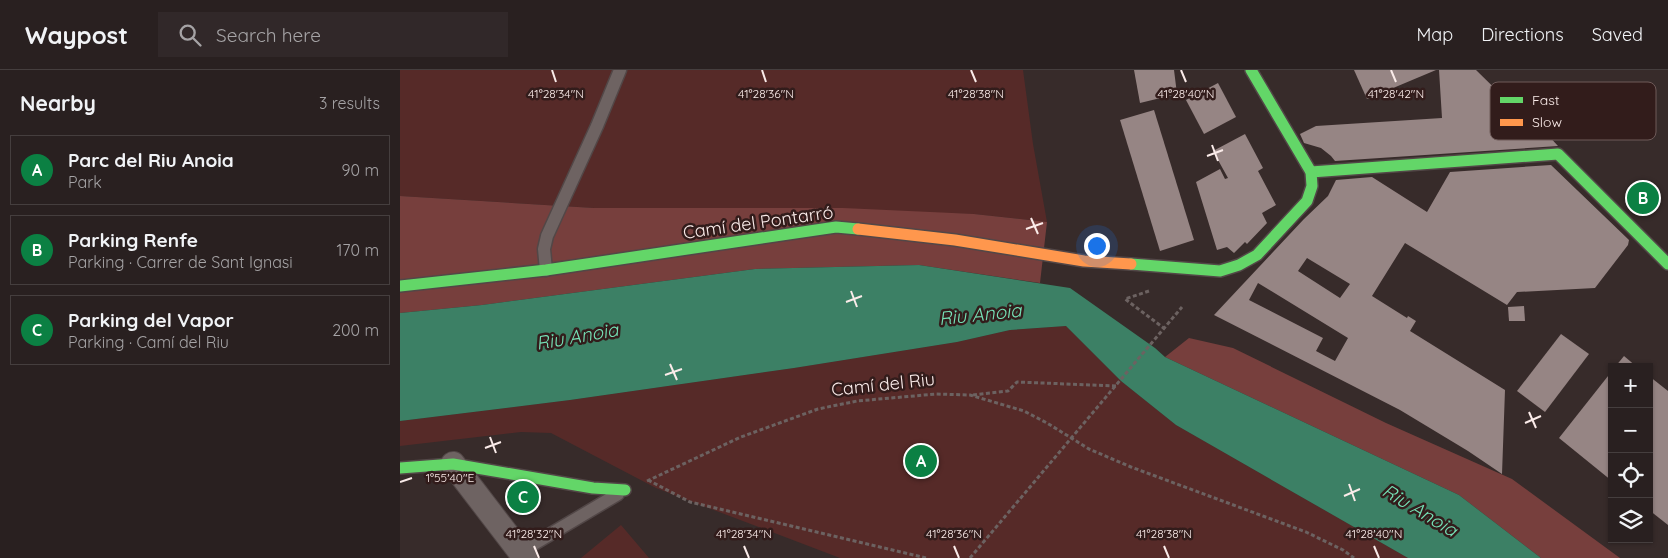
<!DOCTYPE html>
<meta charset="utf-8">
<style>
:root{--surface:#292020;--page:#312829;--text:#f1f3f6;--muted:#a5a3a5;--line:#453e3e;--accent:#0b8043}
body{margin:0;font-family:Quicksand,sans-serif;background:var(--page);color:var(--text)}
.controls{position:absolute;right:15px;bottom:15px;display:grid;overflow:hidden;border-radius:0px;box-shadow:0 1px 4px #0004}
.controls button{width:45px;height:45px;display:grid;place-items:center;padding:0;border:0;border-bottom:1px solid var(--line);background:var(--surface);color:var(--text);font:25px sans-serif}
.you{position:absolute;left:696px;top:175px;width:18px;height:18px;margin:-12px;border:4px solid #fff;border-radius:50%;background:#1a73e8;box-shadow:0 0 0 8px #1a73e833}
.badge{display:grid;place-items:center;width:32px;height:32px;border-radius:50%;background:var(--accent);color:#fff;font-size:16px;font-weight:700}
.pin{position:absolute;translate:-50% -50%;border:2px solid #fff;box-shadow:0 1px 5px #0006}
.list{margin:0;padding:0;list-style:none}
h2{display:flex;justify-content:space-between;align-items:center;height:65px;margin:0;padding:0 20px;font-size:21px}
h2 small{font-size:16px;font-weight:400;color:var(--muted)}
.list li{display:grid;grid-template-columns:32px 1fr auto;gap:15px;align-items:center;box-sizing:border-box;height:70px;margin:0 10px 10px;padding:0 10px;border:1px solid var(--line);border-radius:0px}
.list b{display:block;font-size:19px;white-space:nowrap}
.list p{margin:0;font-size:16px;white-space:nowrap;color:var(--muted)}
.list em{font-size:16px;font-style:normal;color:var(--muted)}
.icon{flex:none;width:28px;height:28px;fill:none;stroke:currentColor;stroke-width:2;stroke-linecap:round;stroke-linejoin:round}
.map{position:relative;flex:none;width:1268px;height:488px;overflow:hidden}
header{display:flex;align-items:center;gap:30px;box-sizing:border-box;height:70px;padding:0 25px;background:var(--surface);border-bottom:1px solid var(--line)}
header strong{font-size:24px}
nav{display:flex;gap:28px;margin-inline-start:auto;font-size:18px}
.search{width:350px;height:45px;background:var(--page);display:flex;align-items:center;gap:12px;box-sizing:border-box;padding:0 18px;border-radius:0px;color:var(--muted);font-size:19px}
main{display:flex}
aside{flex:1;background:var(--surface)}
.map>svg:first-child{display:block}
</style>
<header>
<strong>Waypost</strong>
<div class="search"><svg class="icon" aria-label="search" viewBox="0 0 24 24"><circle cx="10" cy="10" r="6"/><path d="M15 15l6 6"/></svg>Search here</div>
<nav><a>Map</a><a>Directions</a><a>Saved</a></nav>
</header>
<main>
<aside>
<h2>Nearby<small>3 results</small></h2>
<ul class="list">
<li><span class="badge">A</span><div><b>Parc del Riu Anoia</b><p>Park</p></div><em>90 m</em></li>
<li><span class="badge">B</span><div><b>Parking Renfe</b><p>Parking · Carrer de Sant Ignasi</p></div><em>170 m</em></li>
<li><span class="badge">C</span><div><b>Parking del Vapor</b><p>Parking · Camí del Riu</p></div><em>200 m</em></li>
</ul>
</aside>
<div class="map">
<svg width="1268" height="488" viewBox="0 0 1268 488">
<rect width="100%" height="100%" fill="#372b2a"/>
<g fill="#562a28">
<path d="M0,0H623L633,74L647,152L574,144L194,138L0,126Z"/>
<path d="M666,256L721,311L776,355L1008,488H440L256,418L151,363L121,362L0,376V351L170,330L394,298L557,272L610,260Z"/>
<path d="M221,455L249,488H181Z"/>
</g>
<g fill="#773f3d">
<path d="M0,126L194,138H443L574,144L647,152L640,213L519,195L355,199L82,235L0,243Z"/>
<path d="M789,268L833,278L986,353L1112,409L1220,488H1141L1059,425L765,287Z"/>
</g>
<path fill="#3c8065" d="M519,195L670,218L755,278L765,287L1059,425L1141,488H1008L776,355L721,311L666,256L610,260L557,272L394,298L170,330L0,351V243L82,235L355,199Z"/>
<g fill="#968584" fill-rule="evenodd">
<path d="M734,0H774L777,24L740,33Z"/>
<path d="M954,0H1036L967,29Z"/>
<path d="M1039,0H1076L1131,54L1134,50L1158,76L935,91L931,86L921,78L904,73L900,64L916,56L1042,48Z"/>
<path d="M818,13L836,47L804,64L786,30Z"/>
<path d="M754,40L794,170L760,181L720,50Z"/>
<path d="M845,64L863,98L858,101L876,135L862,143L867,153L847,174L845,172L834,183L827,177L817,180L796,112L820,99L825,109L828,108L813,81Z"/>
<path d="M1151,95L1229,170L1228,175L1195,218L1117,222L1107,235L1005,173L972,226L1007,248L1008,246L1016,251L1010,261L1105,320L1102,404L1068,381L1000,340L814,245L904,149L928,126L936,110L972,107L1027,142L1050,102ZM907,188L950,214L940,228L898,201ZM858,213L948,268L935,291L916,281L923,268L849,230Z"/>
<path d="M1124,236L1125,251H1109L1108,237Z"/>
<path d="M1161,264L1189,284L1145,342L1117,321Z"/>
<path d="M1224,286L1237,297H1215Z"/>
<path d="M1212,301V411L1159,368Z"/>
<path d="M1249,306L1268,321V455L1249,440Z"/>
</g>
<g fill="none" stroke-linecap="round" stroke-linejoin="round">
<g stroke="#524747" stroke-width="15">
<g id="lane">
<path d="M146,200L144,179L147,166L197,56L220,0"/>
<path d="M117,484L218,424"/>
</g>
</g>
<g stroke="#524747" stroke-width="26">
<path id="street" d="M53,394L125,488"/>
</g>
<g stroke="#524747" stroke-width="14">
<g id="fast">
<path d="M911,102L1158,84L1268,194"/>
<path d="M731,194L820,201L839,195L857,185L907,131L912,116L911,102L851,0"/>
<path d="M0,216L146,200L436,157L458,159"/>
<path d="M0,398L53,394L193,418L225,420"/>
</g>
</g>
<g stroke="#524747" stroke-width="14">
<path id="slow" d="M458,159L555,170L684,191L731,194"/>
</g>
<g stroke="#6c6261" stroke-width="3" stroke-dasharray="4 2.5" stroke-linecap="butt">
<path d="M749,221L725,229L765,259"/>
<path d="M573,325L608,321L617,312L717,316"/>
<path d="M248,410L290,432L526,488"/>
<path d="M247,411L341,367L418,339L457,331L536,324L570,325L624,341L647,353L689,379L731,397L906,462L943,480L954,488"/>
<path d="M570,488L782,237"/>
</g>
<use href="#lane" stroke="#6e6362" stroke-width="12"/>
<use href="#street" stroke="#6e6362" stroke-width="24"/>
<use href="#fast" stroke="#63d668" stroke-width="11"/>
<use href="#slow" stroke="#ff974d" stroke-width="11"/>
</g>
<path fill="none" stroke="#faebe9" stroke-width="2" d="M152,0L156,12M362,0L366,12M571,0L576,12M781,0L786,12M991,0L996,12M812,75L818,91M807,86L823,80M631,148L638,164M626,159L643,153M451,221L457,237M446,232L462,226M270,294L277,310M265,305L282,299M1129,342L1136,358M1125,353L1141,346M90,367L96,383M85,378L101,372M0,412L12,408M949,414L955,431M944,426L960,419M134,476L139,488M344,476L349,488M554,476L559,488M764,476L769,488M974,476L979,488"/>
<g text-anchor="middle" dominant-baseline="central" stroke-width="5" stroke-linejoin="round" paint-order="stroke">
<g font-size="18" fill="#faebe9" stroke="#321c1b">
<text transform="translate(358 152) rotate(-8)">Camí del Pontarró</text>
<text transform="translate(483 314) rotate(-6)">Camí del Riu</text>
</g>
<g font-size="19" font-style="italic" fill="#76e2b7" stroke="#321c1b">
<text transform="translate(580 244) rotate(-6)">Riu Anoia</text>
<text transform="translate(177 266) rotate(-10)">Riu Anoia</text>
<text transform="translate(1020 440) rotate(31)">Riu Anoia</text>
</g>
</g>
<rect x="1090" y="12" width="166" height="58" rx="8" fill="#321c1b" stroke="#6e5a59" stroke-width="1"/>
<rect x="1100" y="27" width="23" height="6" fill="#63d668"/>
<rect x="1100" y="49" width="23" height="7" fill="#ff974d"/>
<g font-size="14" fill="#faebe9">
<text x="1132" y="35">Fast</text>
<text x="1132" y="57">Slow</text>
</g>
<g font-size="12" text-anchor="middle" fill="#faebe9" stroke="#321c1b" stroke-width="5" stroke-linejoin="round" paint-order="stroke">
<text x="156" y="28">41°28'34"N</text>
<text x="366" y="28">41°28'36"N</text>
<text x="576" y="28">41°28'38"N</text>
<text x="786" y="28">41°28'40"N</text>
<text x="996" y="28">41°28'42"N</text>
<text x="50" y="412">1°55'40"E</text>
<text x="134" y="468">41°28'32"N</text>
<text x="344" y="468">41°28'34"N</text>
<text x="554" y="468">41°28'36"N</text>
<text x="764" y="468">41°28'38"N</text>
<text x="974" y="468">41°28'40"N</text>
</g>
</svg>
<div class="controls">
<button>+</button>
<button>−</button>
<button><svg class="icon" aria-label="locate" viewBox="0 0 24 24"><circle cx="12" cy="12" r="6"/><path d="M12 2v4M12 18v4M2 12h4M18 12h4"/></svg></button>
<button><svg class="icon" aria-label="layers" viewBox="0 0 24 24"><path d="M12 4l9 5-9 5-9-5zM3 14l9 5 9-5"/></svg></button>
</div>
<div class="you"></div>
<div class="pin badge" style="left:521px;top:391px">A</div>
<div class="pin badge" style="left:1243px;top:128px">B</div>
<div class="pin badge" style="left:123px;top:427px">C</div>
</div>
</main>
